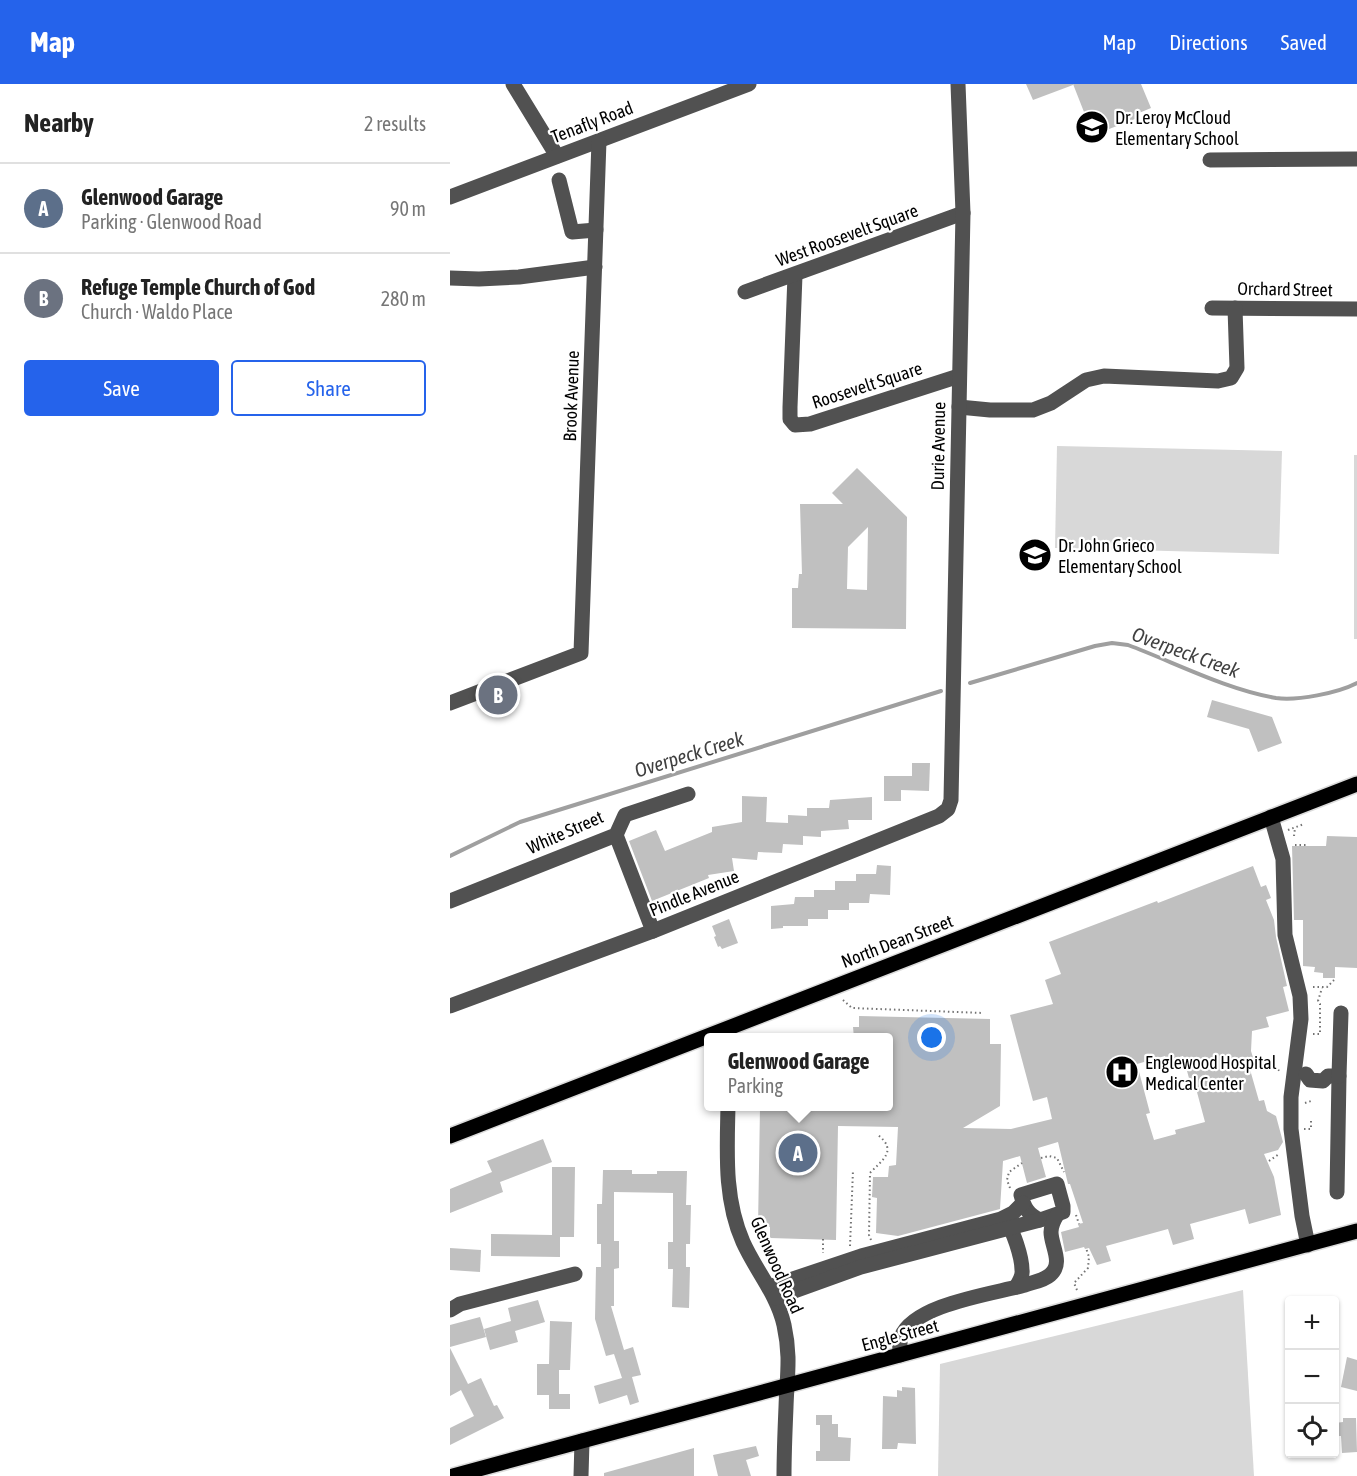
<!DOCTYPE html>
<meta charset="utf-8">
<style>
:root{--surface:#fff;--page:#f6f6f6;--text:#222;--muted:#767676;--line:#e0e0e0;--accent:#2563eb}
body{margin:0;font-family:"Asap Condensed",sans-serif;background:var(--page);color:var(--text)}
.controls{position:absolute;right:18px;bottom:18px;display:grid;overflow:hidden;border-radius:6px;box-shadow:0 2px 4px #0004}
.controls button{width:54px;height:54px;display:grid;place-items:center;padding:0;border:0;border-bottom:2px solid var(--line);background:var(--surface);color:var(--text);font:30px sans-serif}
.you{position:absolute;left:482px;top:954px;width:21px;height:21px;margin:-15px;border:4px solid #fff;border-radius:50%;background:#1a73e8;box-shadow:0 0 0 9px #1a73e833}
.badge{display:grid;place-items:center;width:39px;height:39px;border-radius:50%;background:var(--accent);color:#fff;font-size:20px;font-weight:700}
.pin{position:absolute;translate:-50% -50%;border:3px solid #fff;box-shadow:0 2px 6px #0006}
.popup{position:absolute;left:254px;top:949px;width:189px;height:78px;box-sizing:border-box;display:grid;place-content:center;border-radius:6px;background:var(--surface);filter:drop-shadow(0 2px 4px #0005);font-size:20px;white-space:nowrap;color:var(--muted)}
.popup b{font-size:22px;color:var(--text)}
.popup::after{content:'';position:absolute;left:50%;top:100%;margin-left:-12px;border:12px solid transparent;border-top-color:var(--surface)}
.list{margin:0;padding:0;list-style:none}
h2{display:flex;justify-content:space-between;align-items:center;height:78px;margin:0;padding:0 24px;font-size:26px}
h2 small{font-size:20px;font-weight:400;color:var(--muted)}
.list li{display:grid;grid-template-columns:39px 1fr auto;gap:18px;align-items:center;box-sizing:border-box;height:90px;padding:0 24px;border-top:2px solid var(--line)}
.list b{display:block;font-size:22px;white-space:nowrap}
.list p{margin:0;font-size:20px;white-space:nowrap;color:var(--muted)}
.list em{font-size:20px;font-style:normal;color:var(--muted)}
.actions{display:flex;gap:12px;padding:18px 24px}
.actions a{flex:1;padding:14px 0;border:2px solid var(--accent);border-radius:6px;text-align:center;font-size:21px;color:var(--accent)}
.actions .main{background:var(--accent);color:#fff}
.icon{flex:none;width:33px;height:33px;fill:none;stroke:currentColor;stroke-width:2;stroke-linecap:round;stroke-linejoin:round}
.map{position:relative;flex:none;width:907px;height:1392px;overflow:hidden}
header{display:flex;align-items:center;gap:36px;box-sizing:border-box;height:84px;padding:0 30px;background:var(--accent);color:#fff}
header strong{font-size:28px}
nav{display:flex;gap:33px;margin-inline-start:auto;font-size:21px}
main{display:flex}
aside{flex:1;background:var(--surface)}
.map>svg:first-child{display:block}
</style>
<header>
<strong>Map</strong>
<nav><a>Map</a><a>Directions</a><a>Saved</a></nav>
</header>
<main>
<aside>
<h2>Nearby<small>2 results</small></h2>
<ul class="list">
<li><span class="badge" style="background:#5c6f8a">A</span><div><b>Glenwood Garage</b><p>Parking · Glenwood Road</p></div><em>90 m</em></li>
<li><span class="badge" style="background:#6b7280">B</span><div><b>Refuge Temple Church of God</b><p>Church · Waldo Place</p></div><em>280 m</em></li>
</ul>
<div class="actions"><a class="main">Save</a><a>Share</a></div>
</aside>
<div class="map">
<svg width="907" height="1392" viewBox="0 0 907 1392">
<rect width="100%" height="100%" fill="#fff"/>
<g fill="#d8d8d8">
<path d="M607,362L832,367L829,470L605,464Z"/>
<rect x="904" y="371" width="3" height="184"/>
<path d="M793,1206L804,1392H488L490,1280Z"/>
</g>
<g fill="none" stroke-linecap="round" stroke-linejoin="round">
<g stroke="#9f9f9f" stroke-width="4">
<path d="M520,599L645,562L662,559L678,561C726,579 775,605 826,614C847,617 888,609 907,599"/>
<path d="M0,772L70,738L491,607"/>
</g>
</g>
<g fill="#c0c0c0" fill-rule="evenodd">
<path d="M576,0H623V1L583,16Z"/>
<path d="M623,0H691L701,24L689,29L690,33L654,47L656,52L645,56Z"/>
<path d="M407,384L457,433L456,545L342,544V504H348L349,490H352L350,420H393L382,409ZM418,443L417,506L397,505L398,463Z"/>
<path d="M762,616L822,633L832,659L808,668L799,645L757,633Z"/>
<path d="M462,679H480L479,707L451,706V717H434V692H462Z"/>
<path d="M292,712L317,713L316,738L338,739V731L357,732V724H379L380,716L422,713V736H398L399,745L371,747V753L353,752V761L333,760L332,769L308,768L307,776L282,774L284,787L258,791L259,794L202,817L179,757L206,746L215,767L262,748V743L292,738Z"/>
<path d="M877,752L907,753V884L885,883V894H873V889L864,888L865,883L853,882V836H844L842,762H876Z"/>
<path d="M427,781L441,782L440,811L420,810L419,819H399V826H378V835H358V842H333V844L321,845V822L344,820L345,813H364V806H385V797H406V790H426Z"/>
<path d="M803,782L811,803L816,801L821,814L816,816L824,836L826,853L837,902L833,903L839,927L816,933L819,943L802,947L801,967L805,980L799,982L809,1017L814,1016L817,1027L826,1032L833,1058L828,1066L814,1070L824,1093L831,1131L799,1140L795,1125L740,1140L744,1155L723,1161L718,1145L656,1162L661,1177L647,1181L639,1164L635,1165L634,1163L615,1168L611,1148L629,1143L628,1140L633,1139L620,1100H618L608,1058L588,1064L596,1093L577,1099L570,1072L553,1077L550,1125L448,1152L426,1149L427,1114L422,1113L423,1093H438L439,1082L446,1081L448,1043L388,1042L386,1156L320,1154V1143H308L310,1023H438V954H404L403,943H409V932L540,935V960H551L550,1022L513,1044L561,1045L602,1035L597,1013L583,1017L560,931L603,920L595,896L611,890L599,858L707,817L708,819ZM715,972L716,975L722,973V975L733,972L740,998L744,997L755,1038L725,1046L726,1050L704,1056L696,1030L700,1029L687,980Z"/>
<path d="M279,835L288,859L272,865L270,862L268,863L264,853L266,852L262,842Z"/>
<path d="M93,1055L102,1078L50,1098L53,1108L0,1129V1105L42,1088L37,1077Z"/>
<path d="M102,1083H125L124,1153H110V1173L41,1172V1150L102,1151Z"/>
<path d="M153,1086H182V1090H207V1087H237L236,1121H241L240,1160H236V1183H240L239,1224L222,1223L223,1185H218V1158H223V1109L164,1108V1157H169V1184L164,1185V1222H161L174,1266L183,1263L191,1291L182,1293L189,1318L180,1321L177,1311L149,1320L144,1302L172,1294L164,1270L156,1272L145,1235L146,1183H151V1160H147V1120H152Z"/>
<path d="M0,1164L31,1166L30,1188L0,1186Z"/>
<path d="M88,1216L95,1238L65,1247L68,1258L40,1266L34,1245L61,1237L58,1224Z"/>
<path d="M30,1233L36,1253L0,1263V1241Z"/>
<path d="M100,1237L122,1238L120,1286H109V1310H120V1325H99V1311H87V1280H99Z"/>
<path d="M0,1264L18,1300L31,1294L44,1322L47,1321L54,1334L0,1361V1344L24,1332L11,1306L0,1312Z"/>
<path d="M897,1273L907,1276V1307L891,1303Z"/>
<path d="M452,1303L465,1304L466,1360L448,1359L447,1365H432L433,1312L447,1313V1306L452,1307Z"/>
<path d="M366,1331H382V1340H388V1353L401,1354L400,1377H366V1367H370V1341H366Z"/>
<path d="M893,1334H906L907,1368L892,1369L891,1352H885V1339L893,1338Z"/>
<path d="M306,1362L309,1372L296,1376L301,1392H268L263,1371Z"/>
<path d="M244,1364V1392H154V1389Z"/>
</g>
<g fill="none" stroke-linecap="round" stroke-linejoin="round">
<g stroke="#dbdbdb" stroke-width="18">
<g id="major">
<path d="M0,1052L907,700"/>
<path d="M3,1392L907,1147"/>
</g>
</g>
<g stroke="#737373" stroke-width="2" stroke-dasharray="1.5 3" stroke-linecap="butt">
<path d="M838,746L854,740"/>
<path d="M844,752L845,744"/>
<path d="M845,761H856"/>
<path d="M863,903H877L884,896"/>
<path d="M393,916L402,924L533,929"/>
<path d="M311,950L312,954"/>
<path d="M863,950H870V920L868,917L872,904"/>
<path d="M812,973L813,984H827L830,988"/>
<path d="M855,1019L861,1017"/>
<path d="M854,1045H861V1035"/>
<path d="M591,1074L599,1072L607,1074L614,1088"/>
<path d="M819,1077L829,1070"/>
<path d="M560,1104L557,1096L559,1088L572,1079"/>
<path d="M626,1131L629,1140"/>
<path d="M373,1155V1169"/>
<path d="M421,1156L419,1151L420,1089C432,1076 448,1067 428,1051"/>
<path d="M400,1162L403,1086"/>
<path d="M627,1206L624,1199L638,1184L639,1173L636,1164"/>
</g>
<g stroke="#515151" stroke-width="15">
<path d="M63,0L107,72"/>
<path d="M760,76L907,75"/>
<path d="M109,96L122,148L146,146"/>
<path d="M0,113L299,0"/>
<path d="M345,191L340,323V335L345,341L360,340L509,292"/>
<path d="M0,194L29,195L69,193L145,183"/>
<path d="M295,208L513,129"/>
<path d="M762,224L907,225"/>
<path d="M509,323L540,326H583L601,319L636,296L654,292L768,297L781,294L787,284L785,224"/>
<path d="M0,619L131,569L149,57"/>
<path d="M821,733L833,775L835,851L850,912L851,935L841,1013V1045L852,1132L858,1161"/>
<path d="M166,751L203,847"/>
<path d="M0,817L166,751L175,731L238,710"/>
<path d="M0,922L203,847L489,732L498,725L501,716L513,129L508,0"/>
<path d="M856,990L860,996L873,997L878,992H889L887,1108"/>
<path d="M889,992L891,929"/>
<path d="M278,1022C277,1069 274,1115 293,1158C306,1187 327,1210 334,1241C341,1273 337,1291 336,1323C335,1346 334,1369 334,1392"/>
<path d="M607,1100L613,1122V1128L590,1136C578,1131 574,1123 571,1111Z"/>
<path d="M555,1137C563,1144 572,1174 572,1186C573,1192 569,1198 566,1203"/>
<path d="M319,1203L411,1172L551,1135L563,1129L573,1119"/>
<path d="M325,1214L411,1183L590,1136"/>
<path d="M0,1226L10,1220L125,1190"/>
<path d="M450,1271C450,1265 449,1259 451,1253C464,1220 543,1210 575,1201C583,1198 593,1197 600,1191C614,1179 601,1162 601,1148C601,1142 604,1136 607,1131"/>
<path d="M131,1392L132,1357"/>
</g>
<use href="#major" stroke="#000" stroke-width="15"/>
</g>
<defs>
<g id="school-disc" transform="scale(1.725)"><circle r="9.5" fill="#000" stroke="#fff"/><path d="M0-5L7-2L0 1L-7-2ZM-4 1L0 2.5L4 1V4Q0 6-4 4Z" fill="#fff"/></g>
<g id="hospital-disc" transform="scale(1.725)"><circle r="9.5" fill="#000" stroke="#fff"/><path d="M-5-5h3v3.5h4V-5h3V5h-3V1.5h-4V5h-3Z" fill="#fff"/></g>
</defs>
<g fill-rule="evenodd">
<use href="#school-disc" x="642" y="43"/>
<use href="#school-disc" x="585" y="471"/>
<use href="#hospital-disc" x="672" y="988"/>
</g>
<g text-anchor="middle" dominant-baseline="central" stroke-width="4.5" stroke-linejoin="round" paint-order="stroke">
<g font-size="18" fill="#000" stroke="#fff" text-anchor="start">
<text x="665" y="33">Dr. Leroy McCloud<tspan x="665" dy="21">Elementary School</tspan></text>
<text x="608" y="461">Dr. John Grieco<tspan x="608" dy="21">Elementary School</tspan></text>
<text x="695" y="978">Englewood Hospital<tspan x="695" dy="21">Medical Center</tspan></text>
</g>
<g font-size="18" fill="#000" stroke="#fff">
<text transform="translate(142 38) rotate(-21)">Tenafly Road</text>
<text transform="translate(397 151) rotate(-20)">West Roosevelt Square</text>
<text transform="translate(835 205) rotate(1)">Orchard Street</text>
<text transform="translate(417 301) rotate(-18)">Roosevelt Square</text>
<text transform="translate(121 312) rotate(-88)">Brook Avenue</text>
<text transform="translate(488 362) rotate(-89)">Durie Avenue</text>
<text transform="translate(115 748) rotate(-24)">White Street</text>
<text transform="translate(244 809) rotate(-22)">Pindle Avenue</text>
<text transform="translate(447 857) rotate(-21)">North Dean Street</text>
<text transform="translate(327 1181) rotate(66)">Glenwood Road</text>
<text transform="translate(450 1251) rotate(-15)">Engle Street</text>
</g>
<g font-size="20" font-style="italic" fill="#404040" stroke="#fff">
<text transform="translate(736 568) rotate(20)">Overpeck Creek</text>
<text transform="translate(239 670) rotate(-17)">Overpeck Creek</text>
</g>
</g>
</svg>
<div class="controls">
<button>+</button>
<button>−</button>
<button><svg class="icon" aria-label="locate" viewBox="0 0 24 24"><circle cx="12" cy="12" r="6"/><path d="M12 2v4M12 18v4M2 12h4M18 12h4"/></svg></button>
</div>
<div class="you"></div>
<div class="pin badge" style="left:348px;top:1069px;background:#5c6f8a">A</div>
<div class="popup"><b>Glenwood Garage</b>Parking</div>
<div class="pin badge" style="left:48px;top:611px;background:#6b7280">B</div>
</div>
</main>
